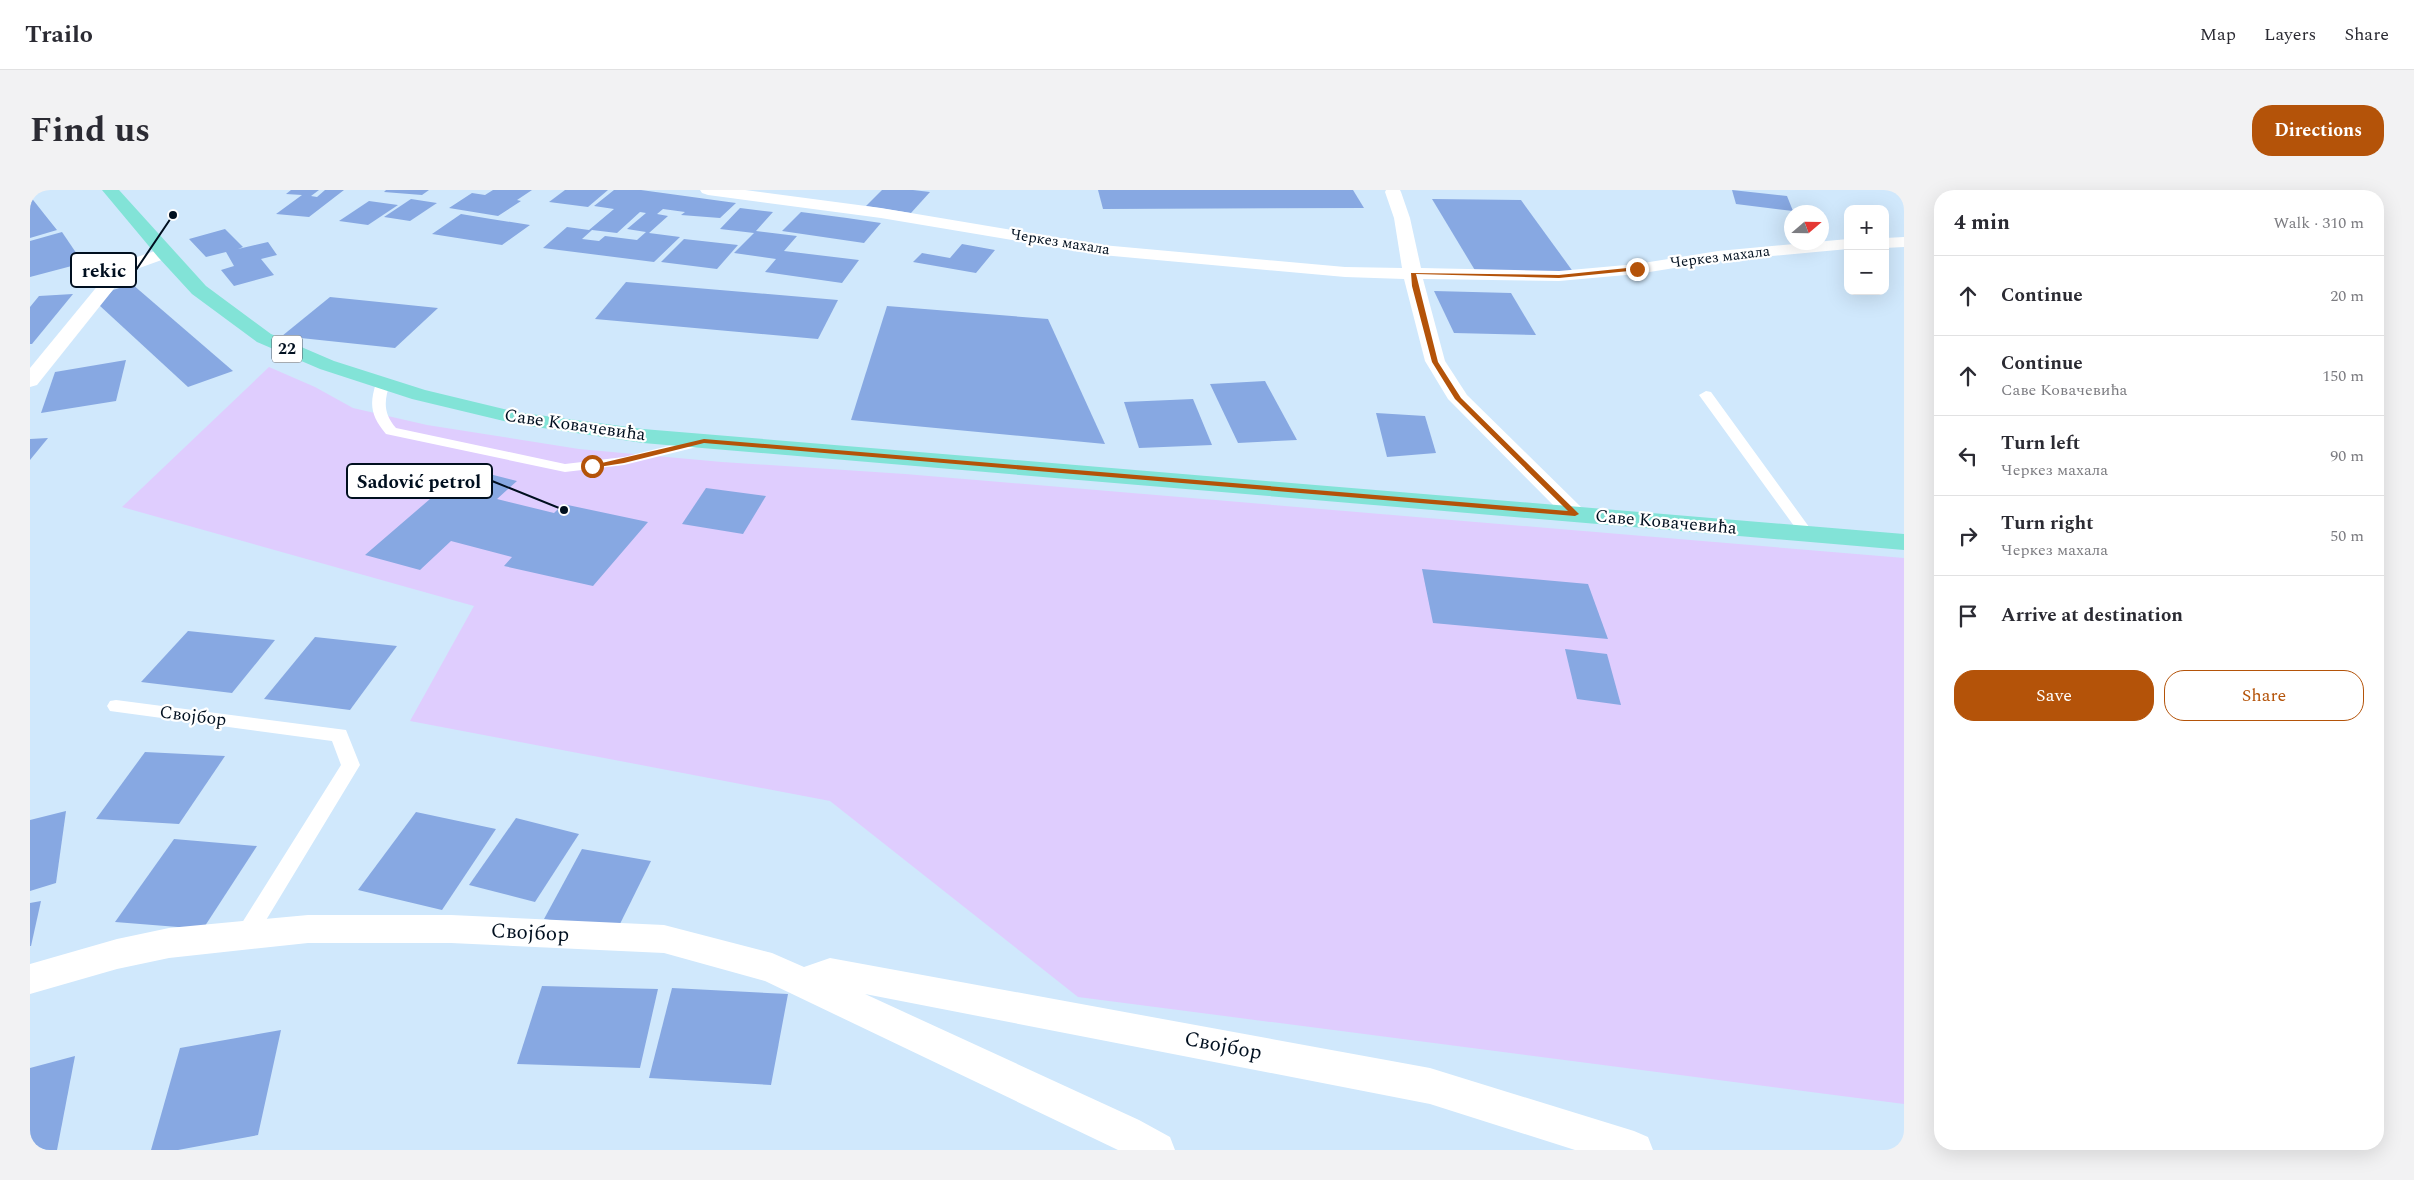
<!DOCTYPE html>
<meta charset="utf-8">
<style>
:root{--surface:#fff;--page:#f2f2f3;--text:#2b2b33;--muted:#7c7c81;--line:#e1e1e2;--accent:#b45309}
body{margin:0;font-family:Spectral,serif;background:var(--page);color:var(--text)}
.controls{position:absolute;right:15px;top:15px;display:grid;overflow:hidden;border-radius:10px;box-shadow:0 5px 20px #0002}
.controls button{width:45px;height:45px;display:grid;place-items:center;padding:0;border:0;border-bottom:1px solid var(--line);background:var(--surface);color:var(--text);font:25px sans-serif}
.compass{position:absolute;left:1754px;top:15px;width:45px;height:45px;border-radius:50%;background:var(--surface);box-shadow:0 5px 20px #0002;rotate:70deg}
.stop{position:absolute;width:15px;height:15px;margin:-11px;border:4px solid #b45309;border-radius:50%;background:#fff}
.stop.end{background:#b45309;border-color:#fff;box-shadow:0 1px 5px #0008}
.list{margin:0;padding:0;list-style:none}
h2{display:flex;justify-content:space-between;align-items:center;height:65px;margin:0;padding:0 20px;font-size:21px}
h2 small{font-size:16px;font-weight:400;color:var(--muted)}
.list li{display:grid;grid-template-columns:32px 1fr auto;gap:15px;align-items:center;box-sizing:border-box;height:80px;padding:0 20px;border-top:1px solid var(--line)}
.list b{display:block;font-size:19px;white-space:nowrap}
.list p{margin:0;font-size:16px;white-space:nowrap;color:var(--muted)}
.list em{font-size:16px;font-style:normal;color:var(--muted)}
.actions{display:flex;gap:10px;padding:15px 20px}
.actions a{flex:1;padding:11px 0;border:1px solid var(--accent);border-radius:20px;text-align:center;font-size:18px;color:var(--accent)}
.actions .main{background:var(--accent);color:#fff}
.icon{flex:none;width:28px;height:28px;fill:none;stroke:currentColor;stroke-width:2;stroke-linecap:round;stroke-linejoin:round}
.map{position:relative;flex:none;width:1874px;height:960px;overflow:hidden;border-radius:20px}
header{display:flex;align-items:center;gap:30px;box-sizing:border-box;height:70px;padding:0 25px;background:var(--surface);border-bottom:1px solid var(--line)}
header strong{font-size:24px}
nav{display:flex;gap:28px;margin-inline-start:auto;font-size:18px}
.intro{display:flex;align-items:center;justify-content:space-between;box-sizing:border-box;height:120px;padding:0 30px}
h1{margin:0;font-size:35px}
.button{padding:12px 22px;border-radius:20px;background:var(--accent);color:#fff;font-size:18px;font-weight:700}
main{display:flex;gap:30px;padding:0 30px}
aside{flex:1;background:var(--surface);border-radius:20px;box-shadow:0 5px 20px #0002}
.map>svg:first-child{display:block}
</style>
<header>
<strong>Trailo</strong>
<nav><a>Map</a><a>Layers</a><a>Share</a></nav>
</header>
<div class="intro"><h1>Find us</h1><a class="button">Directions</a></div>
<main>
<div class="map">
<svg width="1874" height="960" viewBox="0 0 1874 960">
<rect width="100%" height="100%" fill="#d0e8fc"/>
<path fill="#dfcdfe" d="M239,177L285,197L323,218L397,235L549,259L692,272L875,284L1874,368V914L1048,807L800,611L380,531L444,416L92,317Z"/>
<g fill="#87a8e2" fill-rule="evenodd">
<path d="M261,0H289L281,6L287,7L295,0H314L279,27L246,24L272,5L256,4Z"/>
<path d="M356,0H399L392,5L354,2Z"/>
<path d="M463,0H502L487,10L491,11L468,26L419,18L442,3L455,5Z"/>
<path d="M535,0H578L558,17L519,12Z"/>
<path d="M584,0H611L706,13L690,28L651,25L655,22L633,19L627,24L638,26L619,43L650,47L624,72L513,58L537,37L559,40L584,19L564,16ZM610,22L616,23L597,39L616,42L607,50L575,46L569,51L552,49L562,40L587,43Z"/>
<path d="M852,0H883L900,2L881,23L836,16Z"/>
<path d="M1068,0H1323L1334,18L1073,19Z"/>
<path d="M1702,0L1757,6L1763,21L1706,14Z"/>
<path d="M0,6L15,25L27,40L0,48Z"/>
<path d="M381,9L407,13L380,31L354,27Z"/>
<path d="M1402,9L1491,10L1544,83L1446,82Z"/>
<path d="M339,11L368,15L338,35L309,31Z"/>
<path d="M710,18L743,22L726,41L767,46L754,61L829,70L812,93L735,82L746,69L704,63L724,43L690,39Z"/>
<path d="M771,22L817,28L851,33L834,53L752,41Z"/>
<path d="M431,24L461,29L500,35L472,55L402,44Z"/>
<path d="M195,39L213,57L208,59L238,52L247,65L231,69L244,85L204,96L191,80L204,76L196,62L176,67L159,49Z"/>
<path d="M32,42L53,73L0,87V51Z"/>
<path d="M654,49L708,55L687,79L631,72Z"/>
<path d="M932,54L965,60L946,83L883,72L892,63L920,68Z"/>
<path d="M596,92L808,110L788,149L565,129Z"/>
<path d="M102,94L203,181L158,197L69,115L83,100Z"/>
<path d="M1404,101L1481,103L1506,145L1424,143Z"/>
<path d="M43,104L2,154H0V117L9,106Z"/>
<path d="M300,107L408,118L365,158L252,146Z"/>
<path d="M857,116L1018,129L1075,254L821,230Z"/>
<path d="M96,170L86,211L11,223L25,182Z"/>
<path d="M1235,191L1267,250L1208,253L1180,194Z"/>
<path d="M1163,209L1182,255L1109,258L1094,212Z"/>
<path d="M1346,223L1395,226L1406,263L1357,267Z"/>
<path d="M18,248L0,270V249Z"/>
<path d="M436,278L487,291L467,309L524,323L533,314L618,332L563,396L474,376L482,367L421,351L390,380L335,365Z"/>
<path d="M676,298L736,306L713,344L652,334Z"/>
<path d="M1392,379L1558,394L1578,449L1403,433Z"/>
<path d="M158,441L245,450L202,503L111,492Z"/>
<path d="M285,447L367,456L320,520L234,509Z"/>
<path d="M1535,459L1577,464L1591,515L1547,509Z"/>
<path d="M115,562L195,566L149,634L66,629Z"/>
<path d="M36,621L26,693L0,701V630Z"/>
<path d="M386,622L466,639L412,720L328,700Z"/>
<path d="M486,628L549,644L505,712L439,695Z"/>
<path d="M144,649L227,656L173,739L85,732Z"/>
<path d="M552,659L621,671L586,742L514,729Z"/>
<path d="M11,711L1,756H0V713Z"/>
<path d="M512,796L628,799L610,878L487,874Z"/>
<path d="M642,798L758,804L741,895L619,888Z"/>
<path d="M251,840L228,945L148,960H121L150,858Z"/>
<path d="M45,866L27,960H0V878Z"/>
</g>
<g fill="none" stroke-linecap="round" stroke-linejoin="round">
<g fill="#fff" fill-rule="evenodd">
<path d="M353,189L360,193C354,211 353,223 366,238L535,274L594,267L674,247L681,251L679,254L594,275L535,282L356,244C341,226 339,215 346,193Z"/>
<path d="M1676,201L1681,202L1782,341L1785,344L1782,347H1772L1669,205Z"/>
<path d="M86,510L316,540L330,575L224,750L216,753L208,750L205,744L311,575L302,551L80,521L77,516L80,511Z"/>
</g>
<g fill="#fff" fill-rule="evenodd">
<path d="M670,0H715L851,18L1072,55L1315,77L1372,78L1364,28L1355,2L1356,0H1370L1371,2L1380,28L1391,78L1529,81L1607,74L1688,61L1818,49V59L1688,71L1607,84L1529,91L1393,89L1415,171L1437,205L1553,319L1557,324L1553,329L1545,331L1537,329L1418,209L1395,171L1374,89L1315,87L1072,65L851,28L678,5L672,3Z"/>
<path d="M1874,47V57L1855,58V48Z"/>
<path d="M134,58L140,59L143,63L140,67L101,81L86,96L7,195L0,197V178L74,88L89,73Z"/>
<path d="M278,725H421L634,735L742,763L774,777L800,768L1400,878L1604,941L1618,947L1623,960H1545L1400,914L835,804L1109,930L1140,947L1145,960H1088L735,791L634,763L421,753H278L139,768L87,779L0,804V774L87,749L139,738Z"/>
</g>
<path fill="#82e3d7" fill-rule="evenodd" d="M72,0H89L176,96L241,144L304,171L395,200L486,222L613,239L1874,344V360L613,253L486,234L382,209L290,179L227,152L162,104L128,67Z"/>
</g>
<path fill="#b45309" d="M1607,77L1609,80L1529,88L1386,84L1408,172L1431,208L1548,323L1549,324L1545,326L674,253L594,273L562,278L559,276L674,249L1538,321L1425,209L1402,172L1382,96L1381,83L1529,85Z"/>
<g text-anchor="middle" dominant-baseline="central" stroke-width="4.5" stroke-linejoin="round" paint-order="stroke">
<g font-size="15" fill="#000f1f" stroke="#fff">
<text transform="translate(1030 52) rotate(9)">Черкез махала</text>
<text transform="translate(1690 67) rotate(-7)">Черкез махала</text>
</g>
<rect fill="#fff" stroke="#4c5762" stroke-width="1" x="242" y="145.5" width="30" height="27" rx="4"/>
<g font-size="16" font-weight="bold" fill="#000f1f">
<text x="257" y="159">22</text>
</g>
<g font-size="18" fill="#000f1f" stroke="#fff">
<text transform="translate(545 235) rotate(8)">Саве Ковачевића</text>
<text transform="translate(1636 332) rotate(5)">Саве Ковачевића</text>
<text transform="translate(163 526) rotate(7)">Својбор</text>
</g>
<g font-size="21" fill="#000f1f" stroke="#fff">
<text transform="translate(500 743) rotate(3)">Својбор</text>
<text transform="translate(1193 856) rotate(11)">Својбор</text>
</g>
</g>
<path fill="none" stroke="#000f1f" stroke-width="2" d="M143 25L106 80M534 320L462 291"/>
<g fill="#000f1f" stroke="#fff" stroke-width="2">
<circle cx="143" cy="25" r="5"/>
<circle cx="534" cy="320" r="5"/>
</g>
<g fill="#fff" stroke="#000f1f" stroke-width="2">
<rect x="41" y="63" width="65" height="34" rx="5"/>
<rect x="317" y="274" width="145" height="34" rx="5"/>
</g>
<g font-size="19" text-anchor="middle" font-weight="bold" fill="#000f1f">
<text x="74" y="87">rekic</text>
<text x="389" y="298">Sadović petrol</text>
</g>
</svg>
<div class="controls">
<button>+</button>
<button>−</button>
</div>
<svg class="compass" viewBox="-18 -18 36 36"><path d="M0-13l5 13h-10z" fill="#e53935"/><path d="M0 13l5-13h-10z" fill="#7c7c81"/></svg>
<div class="stop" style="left:562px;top:276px"></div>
<div class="stop end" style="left:1607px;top:79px"></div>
</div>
<aside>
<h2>4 min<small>Walk · 310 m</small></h2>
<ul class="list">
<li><svg class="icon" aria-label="ahead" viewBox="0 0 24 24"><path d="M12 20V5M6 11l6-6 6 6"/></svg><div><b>Continue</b></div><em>20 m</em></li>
<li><svg class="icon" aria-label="ahead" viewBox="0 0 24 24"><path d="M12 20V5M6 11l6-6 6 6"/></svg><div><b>Continue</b><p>Саве Ковачевића</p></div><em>150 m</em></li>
<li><svg class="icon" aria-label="left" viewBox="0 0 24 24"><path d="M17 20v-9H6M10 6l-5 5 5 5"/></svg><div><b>Turn left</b><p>Черкез махала</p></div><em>90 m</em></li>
<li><svg class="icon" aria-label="right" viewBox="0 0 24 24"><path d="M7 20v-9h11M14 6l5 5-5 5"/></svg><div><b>Turn right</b><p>Черкез махала</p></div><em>50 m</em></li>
<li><svg class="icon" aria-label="arrive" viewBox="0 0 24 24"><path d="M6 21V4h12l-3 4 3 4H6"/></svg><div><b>Arrive at destination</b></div></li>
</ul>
<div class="actions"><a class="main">Save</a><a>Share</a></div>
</aside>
</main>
